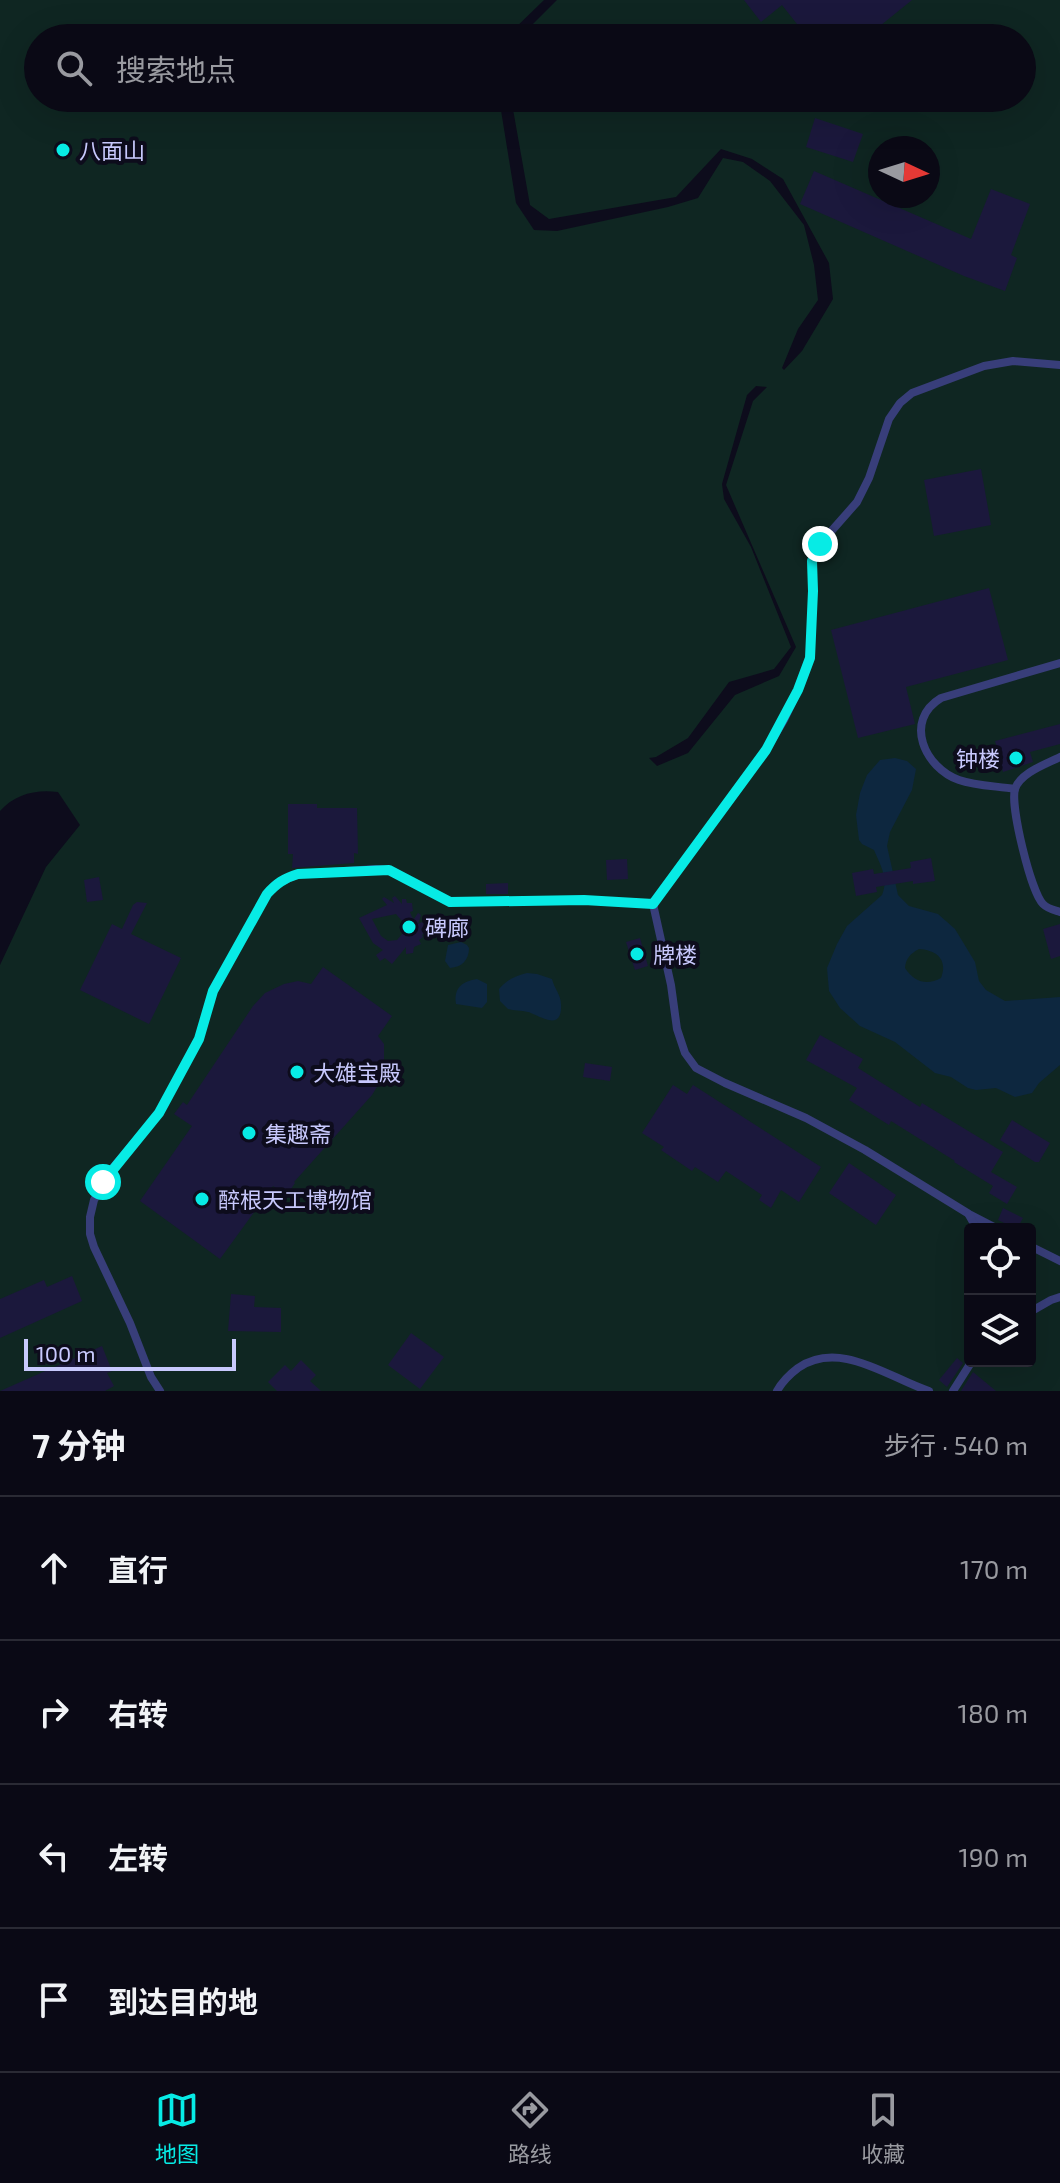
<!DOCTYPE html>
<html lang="zh">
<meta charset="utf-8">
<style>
:root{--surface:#0a0915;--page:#13121e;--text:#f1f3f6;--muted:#999aa0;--line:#2a2a34;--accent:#07ebe5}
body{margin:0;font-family:"Exo 2","Noto Sans SC",sans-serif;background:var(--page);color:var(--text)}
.controls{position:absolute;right:24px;bottom:24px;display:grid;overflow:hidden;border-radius:8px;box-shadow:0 8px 32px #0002}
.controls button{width:72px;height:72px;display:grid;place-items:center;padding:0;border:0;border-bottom:2px solid var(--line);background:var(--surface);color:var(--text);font:40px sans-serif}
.compass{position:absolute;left:868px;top:136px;width:72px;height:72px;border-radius:50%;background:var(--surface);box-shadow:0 8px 32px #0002;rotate:94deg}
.scale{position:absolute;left:24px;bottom:20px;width:212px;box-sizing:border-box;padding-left:8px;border:4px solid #c8c9fd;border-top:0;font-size:22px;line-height:28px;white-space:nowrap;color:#c8c9fd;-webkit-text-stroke:6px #0d0c1c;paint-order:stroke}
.stop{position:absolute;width:24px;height:24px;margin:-18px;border:6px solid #07ebe5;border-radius:50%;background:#fff}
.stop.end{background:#07ebe5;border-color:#fff;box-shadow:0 2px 8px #0008}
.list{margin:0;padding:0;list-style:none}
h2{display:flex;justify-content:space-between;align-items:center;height:104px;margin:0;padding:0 32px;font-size:34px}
h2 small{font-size:26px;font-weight:400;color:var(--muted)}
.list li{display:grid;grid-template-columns:52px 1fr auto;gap:24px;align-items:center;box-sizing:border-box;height:144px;padding:0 32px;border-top:2px solid var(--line)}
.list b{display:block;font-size:30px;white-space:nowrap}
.list em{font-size:26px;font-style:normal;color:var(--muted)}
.icon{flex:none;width:44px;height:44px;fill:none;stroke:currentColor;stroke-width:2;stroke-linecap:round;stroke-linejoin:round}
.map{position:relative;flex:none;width:1060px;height:1391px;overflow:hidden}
.search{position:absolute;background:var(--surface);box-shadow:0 8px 32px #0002;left:24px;right:24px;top:24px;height:88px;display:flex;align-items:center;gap:20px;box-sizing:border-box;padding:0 28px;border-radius:44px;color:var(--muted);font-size:30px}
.sheet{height:680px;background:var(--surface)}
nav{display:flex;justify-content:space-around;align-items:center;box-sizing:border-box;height:112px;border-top:2px solid var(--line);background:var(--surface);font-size:22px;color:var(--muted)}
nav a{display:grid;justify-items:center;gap:4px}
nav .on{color:var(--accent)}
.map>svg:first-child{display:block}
</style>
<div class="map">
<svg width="1060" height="1391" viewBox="0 0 1060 1391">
<rect width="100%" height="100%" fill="#0d0c1c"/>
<path fill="#0f2622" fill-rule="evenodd" d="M0,0H544L508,35L507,38H38V98H499L516,203L534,230L557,231L668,207L698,198L723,158L743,162L770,181L804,225L814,265L818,300L798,329L782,368L784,370L802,351L833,299L829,263L783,179L752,159L721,149L676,197L549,219L530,205L511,98H1022V38H519L557,0H1060V1391H0V965L46,867L80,825L58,792C36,789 15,794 0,811ZM880,148H928V196H880ZM756,386L767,387L753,401L726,485L796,647L779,676L735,695L688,753L657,766L649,758L656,757L688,738L729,682L774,669L791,647L751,547L724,499L722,484L747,395ZM970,1229H1030V1361H970Z"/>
<g fill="#0d273f" fill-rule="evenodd">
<path d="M895,758L907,761L916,769L912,790L890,832L887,846L898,895L909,906L938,914L955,929L975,962L979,981L986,990L1005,1001L1060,997V1065L1039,1083L1032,1093L1015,1097L996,1088L976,1090L968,1088L951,1077L935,1073L895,1042L860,1026L840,1008L829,991L827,968L837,944L847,926L882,895C889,879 880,864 874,850L862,844L859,840L856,815L860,793L867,775L880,760ZM919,949C937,950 948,960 941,978C927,986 914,982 905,968C906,958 910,954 919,949Z"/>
<path d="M461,942L467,945L469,948C469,960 462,967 450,968L445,961L448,945Z"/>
<path d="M527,973L537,974L552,979C554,988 561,995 561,1004C563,1034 537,1014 528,1012C521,1010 514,1011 508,1009L500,1001L499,989C508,979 515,976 527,973Z"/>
<path d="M477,979L487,984V1002L482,1008L456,1004C453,988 463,981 477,979Z"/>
</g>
<g fill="#1b183c" fill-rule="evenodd">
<path d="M744,0H912L865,38H808L782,5L761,22Z"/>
<path d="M815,118L863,134L853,162L806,147Z"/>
<path d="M814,171L971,239L991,189L1030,204L1011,255L1017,258L1005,291L964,276L800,204Z"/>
<path d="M981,469L991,525L934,536L924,480Z"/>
<path d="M989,588L1008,660L906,687L915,724L858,738L831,630Z"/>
<path d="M1060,724V744L1030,752L1033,762L1003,772L995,741Z"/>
<path d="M288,804H317V808H357L358,854L354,853V863L292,868L293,854H288Z"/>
<path d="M931,858L935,881L913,884V881L876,887L877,892L856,896L852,873L873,869L874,874L911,868L910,862Z"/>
<path d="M627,859L628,879L607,880L606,860Z"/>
<path d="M99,877L103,900L87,902L84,880Z"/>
<path d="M508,883V894H486V884Z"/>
<path d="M395,896L402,904V899H406L407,903H412L413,911L410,912L412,917L414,919L418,913L421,915L418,924L422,922L425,925L421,929L424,933L422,935L423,937L419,940L421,944L414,947L413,953L406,954V947L392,964L385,958L380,961L376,955L383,950L373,943L359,918L387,905L382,899L384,897L394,903L392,898ZM396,914L402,921L404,932L397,940L388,941L381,936L372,919Z"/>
<path d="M137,902L147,903L131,934L181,958L149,1024L80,990L112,924L122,929L133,905Z"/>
<path d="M1060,924V956L1051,959L1043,929Z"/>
<path d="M640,938L648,966L635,970L626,942Z"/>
<path d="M323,967L392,1016L378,1036L384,1044V1059L381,1080L372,1095L294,1182L295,1183L287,1195L273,1186L220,1259L140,1201L192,1126L174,1114L183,1102L187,1105L253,1006L265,993L284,984L298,981L311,984Z"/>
<path d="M820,1035L863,1059L858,1068L920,1107L922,1103L1003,1152L991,1172L1017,1187L1007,1204L989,1193L993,1186L954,1162L955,1161L891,1121L889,1125L849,1100L857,1088L806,1060Z"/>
<path d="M585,1063L612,1067L610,1081L583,1077Z"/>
<path d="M673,1085L687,1094L693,1085L821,1167L799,1202L781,1190L771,1208L759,1200L762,1195L726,1171L718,1182L695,1167L692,1171L661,1150L664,1147L642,1133Z"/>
<path d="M1012,1120L1050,1143L1039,1162H1035L1000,1140Z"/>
<path d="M849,1163L896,1195L876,1225L829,1193Z"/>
<path d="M1003,1208L1023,1218L1017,1229L998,1220Z"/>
<path d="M72,1276L82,1301L0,1338V1299L44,1280L47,1287Z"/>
<path d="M231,1294L255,1296L254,1307L281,1308V1332L228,1331Z"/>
<path d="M411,1333L444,1357L420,1389L388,1365Z"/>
<path d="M102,1346L112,1371L107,1373L114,1386L105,1391H0Z"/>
<path d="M957,1358L963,1363L947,1387L939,1380Z"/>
<path d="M301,1360L316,1375L310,1381L321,1391H277L268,1382L285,1365L291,1371Z"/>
<path d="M973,1372L996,1391H961Z"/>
</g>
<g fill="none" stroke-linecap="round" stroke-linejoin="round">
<g stroke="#383e7a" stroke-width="8">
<path d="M1060,757C1046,764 1020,773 1015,789C1010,806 1031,892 1043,904C1048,909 1054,910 1060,912"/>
<path d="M1015,789C997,786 976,786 959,780C925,768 903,721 941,698L1060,663"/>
<path d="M653,904L766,750L784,720L798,690L810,658L813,591L812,561L820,544L857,502L869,478L889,419L900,403L912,393L984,366L1013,361L1060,365"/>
<path d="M653,904L671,985L677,1029L685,1053L696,1068L725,1083L806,1118L865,1150L969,1214L998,1229"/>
<path d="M969,1215L977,1229"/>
<path d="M1030,1246L1060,1261"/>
<path d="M1030,1312L1051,1300L1060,1297"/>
<path d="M160,1391L151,1377L130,1323L94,1247L90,1234V1217L94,1200L110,1171L159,1113L199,1039L213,991L267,894L276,884L298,874L376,869L389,870L450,902L584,900L653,904"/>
<path d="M777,1391C782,1382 790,1374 798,1368C840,1339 889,1378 929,1391"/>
<path d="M953,1391L972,1361"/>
</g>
</g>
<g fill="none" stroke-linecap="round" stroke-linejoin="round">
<path stroke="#07ebe5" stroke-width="10" d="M103,1182L159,1113L199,1039L213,991L267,894C276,884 284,878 298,874L389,870L450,902L584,900L653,904L766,750L798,690L810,658L813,591L812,561L820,544"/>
</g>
<g fill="#07ebe5" stroke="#0d0c1c" stroke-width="3">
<circle cx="63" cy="150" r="8"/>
<circle cx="1016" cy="758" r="8"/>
<circle cx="409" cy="927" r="8"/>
<circle cx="637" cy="954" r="8"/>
<circle cx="297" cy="1072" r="8"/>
<circle cx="249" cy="1133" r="8"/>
<circle cx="202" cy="1199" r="8"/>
</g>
<g text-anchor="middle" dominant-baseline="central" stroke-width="8" stroke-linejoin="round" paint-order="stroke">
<g font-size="22" fill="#c8c9fd" stroke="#0d0c1c" text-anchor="start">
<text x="79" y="150">八面山</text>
<text x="1000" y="758" text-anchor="end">钟楼</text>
<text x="425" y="927">碑廊</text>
<text x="653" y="954">牌楼</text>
<text x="313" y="1072">大雄宝殿</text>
<text x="265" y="1133">集趣斋</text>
<text x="218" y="1199">醉根天工博物馆</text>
</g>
</g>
</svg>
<div class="controls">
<button><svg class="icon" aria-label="locate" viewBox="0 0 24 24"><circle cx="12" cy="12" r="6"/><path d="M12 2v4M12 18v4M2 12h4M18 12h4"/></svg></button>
<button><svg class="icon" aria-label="layers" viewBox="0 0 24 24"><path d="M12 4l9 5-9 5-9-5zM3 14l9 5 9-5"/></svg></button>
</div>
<svg class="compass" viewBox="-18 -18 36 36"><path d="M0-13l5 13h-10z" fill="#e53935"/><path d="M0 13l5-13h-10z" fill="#999aa0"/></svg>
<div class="scale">100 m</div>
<div class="stop" style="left:103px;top:1182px"></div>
<div class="stop end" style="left:820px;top:544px"></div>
<div class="search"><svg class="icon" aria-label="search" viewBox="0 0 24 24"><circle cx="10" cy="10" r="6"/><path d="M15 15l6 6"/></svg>搜索地点</div>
</div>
<section class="sheet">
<h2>7 分钟<small>步行 · 540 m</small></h2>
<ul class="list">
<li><svg class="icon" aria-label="ahead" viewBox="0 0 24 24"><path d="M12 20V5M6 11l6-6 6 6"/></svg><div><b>直行</b></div><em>170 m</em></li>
<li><svg class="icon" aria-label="right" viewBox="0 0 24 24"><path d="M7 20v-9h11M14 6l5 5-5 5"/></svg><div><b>右转</b></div><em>180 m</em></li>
<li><svg class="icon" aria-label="left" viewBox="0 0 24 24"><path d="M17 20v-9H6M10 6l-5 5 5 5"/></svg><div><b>左转</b></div><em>190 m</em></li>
<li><svg class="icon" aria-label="arrive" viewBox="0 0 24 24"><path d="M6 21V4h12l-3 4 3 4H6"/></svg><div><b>到达目的地</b></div></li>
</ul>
</section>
<nav>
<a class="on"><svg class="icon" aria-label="map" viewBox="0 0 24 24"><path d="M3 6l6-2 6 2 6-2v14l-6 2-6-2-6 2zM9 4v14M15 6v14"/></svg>地图</a>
<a><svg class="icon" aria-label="directions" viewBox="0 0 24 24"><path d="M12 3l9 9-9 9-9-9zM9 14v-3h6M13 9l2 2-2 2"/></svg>路线</a>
<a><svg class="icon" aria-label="saved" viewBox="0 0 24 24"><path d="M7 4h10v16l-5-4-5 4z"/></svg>收藏</a>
</nav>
